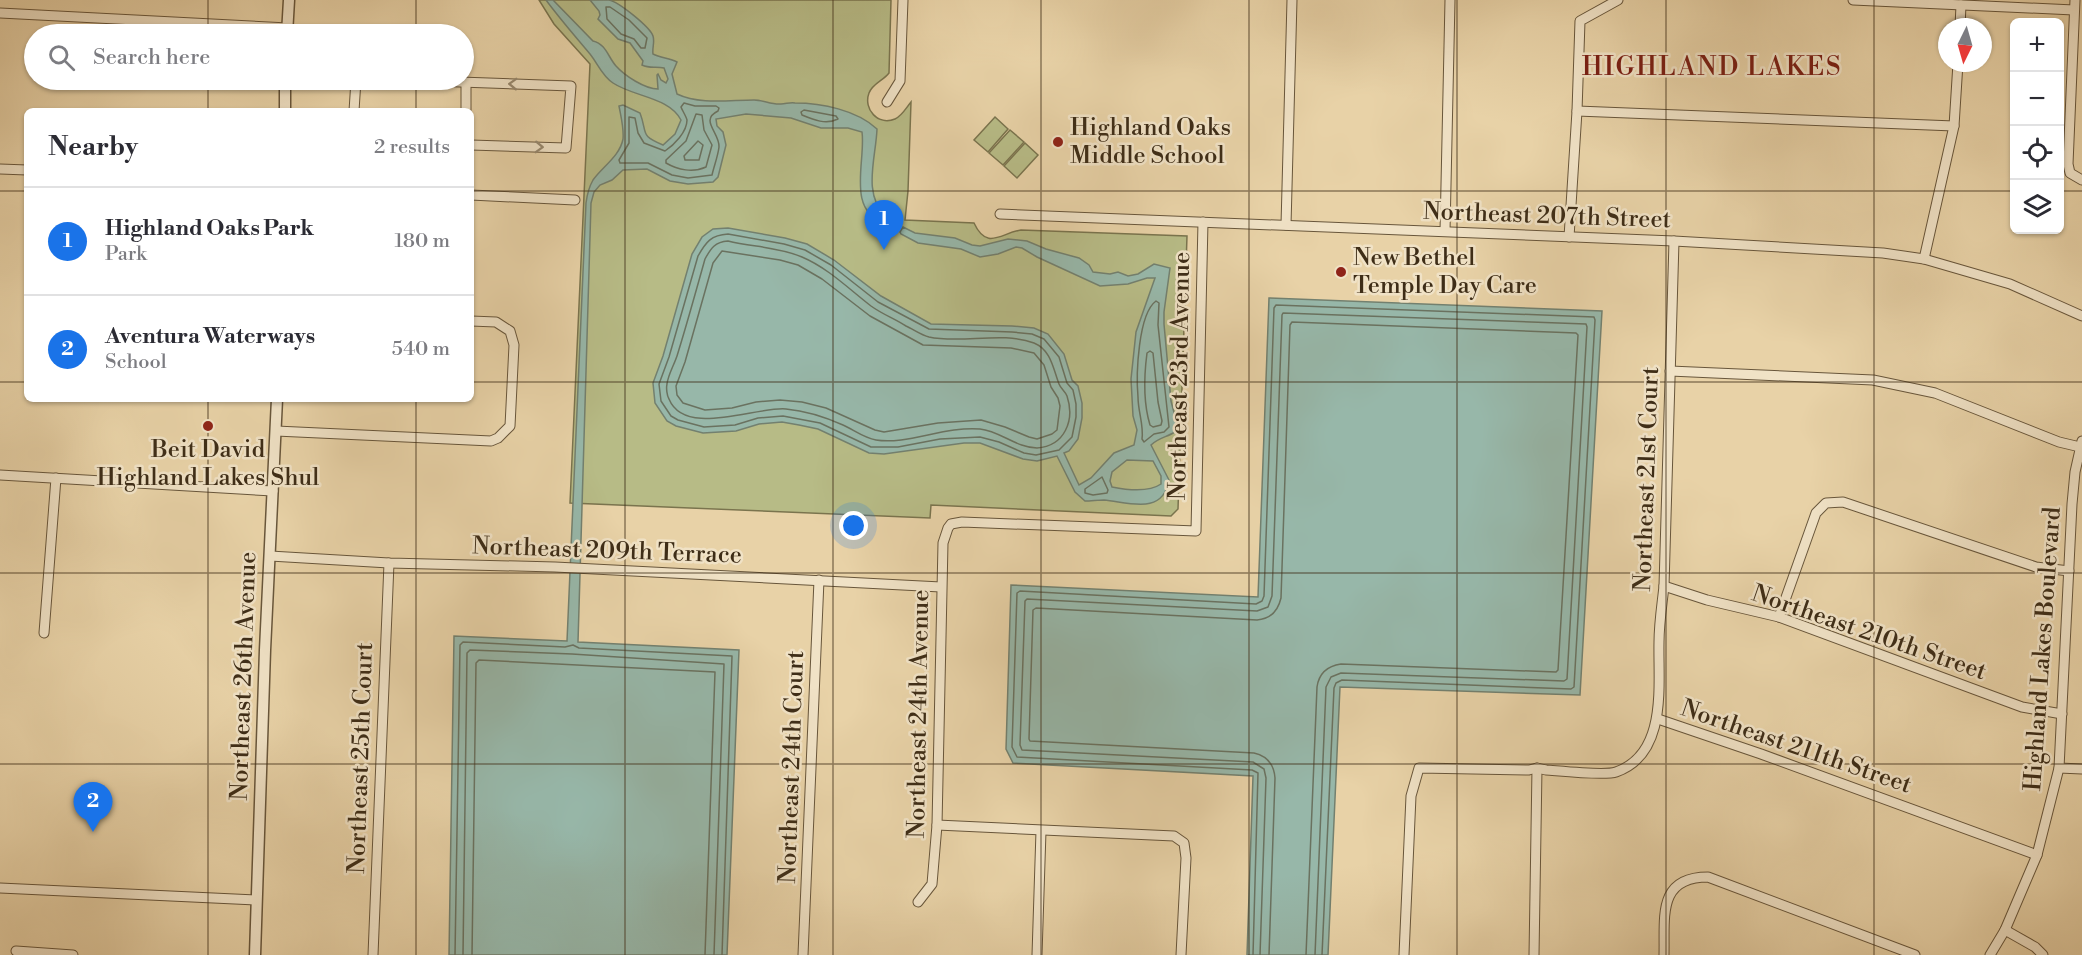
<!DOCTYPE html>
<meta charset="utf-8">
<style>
:root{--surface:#fff;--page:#f7f7f7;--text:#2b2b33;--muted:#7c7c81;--line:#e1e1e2;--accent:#1a73e8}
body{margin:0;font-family:"Libre Bodoni",serif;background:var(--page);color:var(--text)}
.controls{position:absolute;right:18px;top:18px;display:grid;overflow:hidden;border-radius:9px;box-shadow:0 2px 4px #0004}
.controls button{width:54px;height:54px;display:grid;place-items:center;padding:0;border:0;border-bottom:2px solid var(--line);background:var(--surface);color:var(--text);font:30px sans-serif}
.compass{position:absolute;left:1938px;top:18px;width:54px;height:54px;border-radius:50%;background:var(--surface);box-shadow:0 2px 4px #0004;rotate:185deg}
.you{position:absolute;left:854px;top:526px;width:21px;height:21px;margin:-15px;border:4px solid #fff;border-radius:50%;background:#1a73e8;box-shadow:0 0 0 9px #1a73e833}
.badge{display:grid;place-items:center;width:39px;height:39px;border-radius:50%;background:var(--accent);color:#fff;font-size:20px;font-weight:700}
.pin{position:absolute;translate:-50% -50px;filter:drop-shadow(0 2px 3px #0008)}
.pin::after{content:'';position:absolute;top:32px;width:21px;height:18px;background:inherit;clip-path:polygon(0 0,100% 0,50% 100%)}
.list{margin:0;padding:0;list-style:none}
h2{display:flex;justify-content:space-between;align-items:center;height:78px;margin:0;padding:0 24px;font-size:26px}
h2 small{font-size:20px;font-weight:400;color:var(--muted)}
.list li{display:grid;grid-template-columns:39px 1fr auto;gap:18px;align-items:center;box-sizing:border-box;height:108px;padding:0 24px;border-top:2px solid var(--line)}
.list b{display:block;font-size:22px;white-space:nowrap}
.list p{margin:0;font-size:20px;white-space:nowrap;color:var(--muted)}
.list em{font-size:20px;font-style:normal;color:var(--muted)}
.icon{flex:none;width:33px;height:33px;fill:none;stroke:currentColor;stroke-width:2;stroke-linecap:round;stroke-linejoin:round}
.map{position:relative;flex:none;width:2082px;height:955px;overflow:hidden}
.search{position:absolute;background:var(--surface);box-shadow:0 2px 4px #0004;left:24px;top:24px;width:450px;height:66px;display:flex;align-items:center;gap:15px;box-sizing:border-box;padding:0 21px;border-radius:33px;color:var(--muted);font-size:22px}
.panel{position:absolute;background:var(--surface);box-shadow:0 2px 4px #0004;left:24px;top:108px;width:450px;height:294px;border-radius:9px}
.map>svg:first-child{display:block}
</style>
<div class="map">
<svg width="2082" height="955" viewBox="0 0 2082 955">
<rect width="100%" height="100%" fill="#e8d2a7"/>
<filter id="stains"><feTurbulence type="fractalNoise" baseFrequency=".00333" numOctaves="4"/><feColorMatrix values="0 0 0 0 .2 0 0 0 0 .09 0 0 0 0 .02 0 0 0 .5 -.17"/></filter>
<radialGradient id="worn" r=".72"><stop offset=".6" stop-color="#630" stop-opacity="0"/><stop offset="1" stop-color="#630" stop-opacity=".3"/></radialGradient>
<g fill="#b7bb86" stroke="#7a744e" stroke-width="1.5">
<path d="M539,0H891L889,73C883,81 873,83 869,93C863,109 878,126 895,119C902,116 906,108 911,102L908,191L905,220L974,223C987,251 1001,233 1021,230L1187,236L1178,509L1171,516L931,505L930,518L570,503L590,64L554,24Z"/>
<path d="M995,117L1008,129L988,152L974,140Z"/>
<path d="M1010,130L1024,142L1003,165L989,153Z"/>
<path d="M1025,143L1038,155L1017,178L1004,166Z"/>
</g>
<g fill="#97b7a9" stroke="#73806f" stroke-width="1.5" fill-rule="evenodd">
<path d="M546,0H553L593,41C606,44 608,57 616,66C625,76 645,89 658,89L657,75L658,74L661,80L666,83L668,79L664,68C656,66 650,69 642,65L643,61L630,43L618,39L598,19L600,15L599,11L590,0C596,0 604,0 609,0C619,2 650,27 653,36C655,42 652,48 653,54C661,58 670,58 677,62L672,74L677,94C700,105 729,100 754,100C763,100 772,105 781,104C786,104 790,102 795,103C821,103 857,110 877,129C876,158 862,194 886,217L884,222C846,211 866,160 862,132L848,128H821L791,118L746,114L716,119L717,126L723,132L726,145L718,177L713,182L688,184L670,181L647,169L623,170L612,180L600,185L594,192L591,203L578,642L739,650L727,955H449L454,636L567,641L586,203C587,195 589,187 593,180C602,167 620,156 623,139C624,128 621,117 619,106L623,105L640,113C648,134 639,135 663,145L675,134L681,120C669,97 634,97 613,83C602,76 598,64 590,54C575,36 560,19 546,0Z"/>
<path d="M903,227L915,233L955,238L972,245L980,246L1008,239L1027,241L1046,249L1079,258L1089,265L1093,272L1110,274L1118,272L1128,276L1138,274L1154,264L1170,268L1164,312V324L1171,401L1176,420L1175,432C1167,437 1158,438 1151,445L1169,480C1163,516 1128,502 1104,500C1098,500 1091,501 1085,501L1075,492L1057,456L1037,461L1023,459L980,443H964L884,454L869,453L818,429L799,425L782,422L759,424L736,431L703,433L676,426L667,421L655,403L653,383L663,356L692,254L702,237L713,229L728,228L785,238L807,244L834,260L881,296L931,324L1012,326L1034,328L1048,334L1064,354L1072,380L1078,386L1082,403V418L1078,439L1069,451L1064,453L1079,485L1091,478L1114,453L1134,445L1137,430L1133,416L1131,379L1136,332L1155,278H1147L1128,284L1100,286L1037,257L1022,248L1016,247L998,254L980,257L961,249L918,243L901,234L900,232ZM1127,460L1153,461L1161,476V484C1148,493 1127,490 1112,487L1110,481L1112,472Z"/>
<path d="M1269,298L1602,311L1580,695L1340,687L1328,955H1247L1253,776L1013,763L1006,749L1011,585L1258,597Z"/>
</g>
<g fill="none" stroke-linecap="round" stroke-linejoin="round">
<g stroke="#6a7260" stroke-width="1.5">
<path d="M606,7H610L629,20L647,38L645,48H641L634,39L621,34L607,19Z"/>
<path d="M684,103L695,106H716L719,108L718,111C699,120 720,133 719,147C718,156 714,166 712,175L688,178L672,175L648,163H620L619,160L629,143V117L635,118L638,133L644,143L665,151C674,145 687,132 687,120C686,116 682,110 681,107Z"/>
<path d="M804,110L836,116L838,119C826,125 814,120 802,115L801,112Z"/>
<path d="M696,114L702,115L704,130L712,145L706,167C693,173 678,170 666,163V160L686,141Z"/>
<path d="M698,141L703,145L699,160H685L684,156Z"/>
<path d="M728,234L784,244L805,250L831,265L878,302L929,329L1012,332L1032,334L1044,339L1059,357L1067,383L1073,390L1076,404V417L1072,437L1059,450L1036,455L1024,453L999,442L980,437L940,439L898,447H871L820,423L783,416L758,418L735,425L704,427L678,420L671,416L661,401L659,384L669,357L698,256C706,242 711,235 728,234Z"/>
<path d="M728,241C752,247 779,247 802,257C828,268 849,289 871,306C882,314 895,319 906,326C913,329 921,335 929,337C961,344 1003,331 1034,343C1051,350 1053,368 1059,384C1061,389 1065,391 1067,396C1075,420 1065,446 1037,448C1017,448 1000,431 980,429C945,426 907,445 876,440C864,438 854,430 843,425C825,417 807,411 786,409C756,406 685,438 669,399C667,396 666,388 667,384C668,375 674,365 677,356C687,324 696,291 705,259C711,248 715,242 728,241Z"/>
<path d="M722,251L780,260L798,265L822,279L870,316L923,345L1011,348L1034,353L1044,365L1051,387L1058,398L1060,406L1057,430L1052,434L1037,439L1029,437L1005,427L981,420L938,423L884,432L875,430L826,408L802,402L780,400L756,402L732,408L705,410L683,403L677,395L676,386L685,362L713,263Z"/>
<path d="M1156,301L1159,303L1158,325L1169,427L1164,432L1154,434L1144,442L1142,439C1144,425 1138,412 1138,397C1136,375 1138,314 1156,301Z"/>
<path d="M1150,351L1153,353L1158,402L1162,421L1161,425L1153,427L1150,425C1143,402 1144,376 1147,353Z"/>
<path d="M1102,477L1108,490L1107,493L1093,495L1085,493V489Z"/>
<path d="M455,955L460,645L463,642L565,647L573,645L579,648L732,656L722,955"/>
<path d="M463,955L467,653L470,650L572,654L724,664L714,955"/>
<path d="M472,955L476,663L479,660L715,672L705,955"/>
<path d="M1253,955L1258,773L1252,770L1017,757L1012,747L1017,593L1020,591L1256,604L1262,601L1264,596L1274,308L1276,305L1594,317L1595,320L1574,687L1571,689L1342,680L1336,683L1334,688L1322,955"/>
<path d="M1260,955L1266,778L1264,769L1253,762L1022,750L1020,745L1025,601L1027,599L1257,611L1268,607L1272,596L1282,315L1283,313L1586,324L1587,327L1567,679L1564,681L1341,673L1331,677L1326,687L1315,955"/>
<path d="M1269,955L1275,778C1274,764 1267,756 1254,753L1030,741L1029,739L1033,610L1036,608L1257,620C1270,619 1278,611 1281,598L1290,325L1292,322L1576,333L1578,335L1558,670L1556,672L1341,664C1327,666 1319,673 1317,687L1306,955"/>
</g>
<g stroke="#68563b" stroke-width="11">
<g id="minor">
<path d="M1853,0L2074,10"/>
<path d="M2075,0L2068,164L2070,173L2082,180"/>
<path d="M0,13L288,28"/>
<path d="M1960,27L1961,5"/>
<path d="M403,80L571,86L566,148L471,145"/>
<path d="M887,102L900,81L903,0"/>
<path d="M354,111L356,80"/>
<path d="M466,111V83"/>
<path d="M1577,111L1954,126"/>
<path d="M0,169L27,170"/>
<path d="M471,195L575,200"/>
<path d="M1000,214L1674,241L1883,253L1924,259L2010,284L2082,316"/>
<path d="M1286,225L1292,0"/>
<path d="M1445,231L1450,0"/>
<path d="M1569,237L1577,111L1580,21L1618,0"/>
<path d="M1924,259L1954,126L1958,63"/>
<path d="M1670,371L1873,380L1935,393L2059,442L2080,447"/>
<path d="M276,431L491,441L498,438L510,426L514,345L510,331L496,322L471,321"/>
<path d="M0,475L273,491"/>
<path d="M270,556L389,563L555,567L941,587"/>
<path d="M1664,586L1707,600L1779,617L2022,707L2062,714"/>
<path d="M1779,617L1816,513L1826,503L1843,502L2036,567L2069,571"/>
<path d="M44,633L56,478"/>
<path d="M1658,719L1761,754L2037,855"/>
<path d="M2059,768L2082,769"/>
<path d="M937,825L1174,836L1184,843L1186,858L1181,955"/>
<path d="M0,888L256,900"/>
<path d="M918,902L932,884L937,825L943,543L948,528L951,524L962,522L1196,531L1203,222"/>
<path d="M2005,930L2035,947L2043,955"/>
<path d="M16,951L73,955"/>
<path d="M373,955L389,563"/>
<path d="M803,955L819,580"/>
<path d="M1037,955L1041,831"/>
<path d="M1404,955L1411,796L1419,768L1529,770L1537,768L1546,770C1560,771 1605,776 1616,772C1668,754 1658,685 1659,642C1659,623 1662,605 1664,586L1674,241"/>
<path d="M1534,955L1537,768"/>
<path d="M1664,955C1665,917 1657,877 1708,877L1915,955"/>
<path d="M1990,955L2005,930L2037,855L2059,768L2072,504L2075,472L2082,441"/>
</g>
</g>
<g stroke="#68563b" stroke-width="13">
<g id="tertiary">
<path d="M287,34L289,0"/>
<path d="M285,111V80"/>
<path d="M255,955L265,650L277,399"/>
</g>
</g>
<use href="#minor" stroke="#f0e2c6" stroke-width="9"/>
<use href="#tertiary" stroke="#f0e2c6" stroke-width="10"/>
</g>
<defs><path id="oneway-chevron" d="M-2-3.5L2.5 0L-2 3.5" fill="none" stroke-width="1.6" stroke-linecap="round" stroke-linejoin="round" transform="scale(1.5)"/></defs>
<g stroke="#97886e">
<use href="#oneway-chevron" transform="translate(513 84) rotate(-178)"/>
<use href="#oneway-chevron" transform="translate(539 147) rotate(2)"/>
</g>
<path fill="none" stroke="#3e2d17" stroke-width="1.5" stroke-opacity="0.55" d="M208,0V34M416,0V34M625,0V955M833,0V955M1041,0V955M1249,0V955M1457,0V955M1666,0V955M1874,0V955M208,80V111M416,80V111M0,191H27M471,191H2014M2060,191H2082M0,382H27M471,382H2082M208,399V955M416,399V955M0,573H2082M0,764H2082"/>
<g fill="#8f2418" stroke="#f0e2c6" stroke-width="2">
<circle cx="1058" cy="142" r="6"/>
<circle cx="1341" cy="272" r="6"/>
<circle cx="208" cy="426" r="6"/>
</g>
<g text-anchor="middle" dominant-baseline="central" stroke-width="5" stroke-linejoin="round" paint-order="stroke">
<g font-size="24" fill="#3e2d17" stroke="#f0e2c6" text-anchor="start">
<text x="1070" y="128">Highland Oaks<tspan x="1070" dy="28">Middle School</tspan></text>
<text x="1353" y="258">New Bethel<tspan x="1353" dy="28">Temple Day Care</tspan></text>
<text x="208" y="450" text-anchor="middle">Beit David<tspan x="208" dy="28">Highland Lakes Shul</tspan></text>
</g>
<g font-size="24" fill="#3e2d17" stroke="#f0e2c6">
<text transform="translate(1547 216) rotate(2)">Northeast 207th Street</text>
<text transform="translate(1180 376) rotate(-89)">Northeast 23rd Avenue</text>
<text transform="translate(1647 479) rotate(-88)">Northeast 21st Court</text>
<text transform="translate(607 551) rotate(2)">Northeast 209th Terrace</text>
<text transform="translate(1869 633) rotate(19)">Northeast 210th Street</text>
<text transform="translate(2043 649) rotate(-86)">Highland Lakes Boulevard</text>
<text transform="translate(244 676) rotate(-88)">Northeast 26th Avenue</text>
<text transform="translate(919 714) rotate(-89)">Northeast 24th Avenue</text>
<text transform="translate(1796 747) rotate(19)">Northeast 211th Street</text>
<text transform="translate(361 758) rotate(-88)">Northeast 25th Court</text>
<text transform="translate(792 767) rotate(-88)">Northeast 24th Court</text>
</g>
<g font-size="26" letter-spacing="1.5" fill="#7a1f14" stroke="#f0e2c6">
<text x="1712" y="67">HIGHLAND LAKES</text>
</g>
</g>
<rect width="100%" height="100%" filter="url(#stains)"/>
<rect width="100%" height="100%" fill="url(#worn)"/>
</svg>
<div class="controls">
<button>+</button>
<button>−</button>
<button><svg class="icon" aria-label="locate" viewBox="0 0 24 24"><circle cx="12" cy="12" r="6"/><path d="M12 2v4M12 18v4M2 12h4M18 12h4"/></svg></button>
<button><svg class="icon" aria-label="layers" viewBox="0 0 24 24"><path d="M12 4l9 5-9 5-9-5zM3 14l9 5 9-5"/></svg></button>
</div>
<svg class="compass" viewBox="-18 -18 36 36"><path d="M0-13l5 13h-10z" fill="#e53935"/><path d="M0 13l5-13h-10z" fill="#7c7c81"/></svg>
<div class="you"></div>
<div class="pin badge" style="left:884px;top:250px">1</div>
<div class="pin badge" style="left:93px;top:832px">2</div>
<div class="search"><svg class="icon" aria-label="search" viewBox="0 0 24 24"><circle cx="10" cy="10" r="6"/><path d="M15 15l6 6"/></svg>Search here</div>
<section class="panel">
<h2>Nearby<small>2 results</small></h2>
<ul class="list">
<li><span class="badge">1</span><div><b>Highland Oaks Park</b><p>Park</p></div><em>180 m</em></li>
<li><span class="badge">2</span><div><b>Aventura Waterways</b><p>School</p></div><em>540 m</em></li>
</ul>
</section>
</div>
